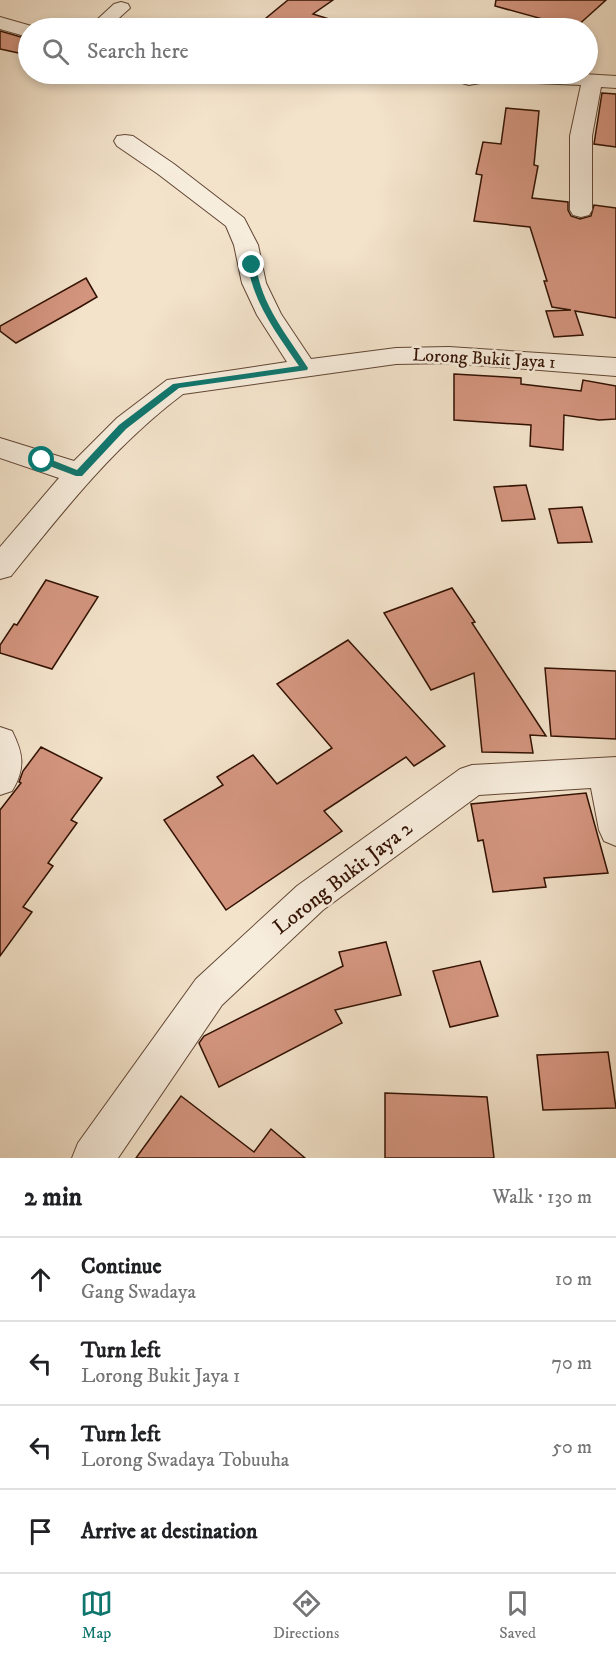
<!DOCTYPE html>
<meta charset="utf-8">
<style>
:root{--surface:#fff;--page:#f6f6f6;--text:#202124;--muted:#757577;--line:#e0e0e0;--accent:#0f766e}
body{margin:0;font-family:"IM FELL DW Pica",serif;background:var(--page);color:var(--text)}
.stop{position:absolute;width:18px;height:18px;margin:-14px;border:4px solid #0f766e;border-radius:50%;background:#fff}
.stop.end{background:#0f766e;border-color:#fff;box-shadow:0 2px 6px #0008}
.list{margin:0;padding:0;list-style:none}
h2{display:flex;justify-content:space-between;align-items:center;height:78px;margin:0;padding:0 24px;font-size:26px}
h2 small{font-size:20px;font-weight:400;color:var(--muted)}
.list li{display:grid;grid-template-columns:39px 1fr auto;gap:18px;align-items:center;box-sizing:border-box;height:84px;padding:0 24px;border-top:2px solid var(--line)}
.list b{display:block;font-size:22px;white-space:nowrap}
.list p{margin:0;font-size:20px;white-space:nowrap;color:var(--muted)}
.list em{font-size:20px;font-style:normal;color:var(--muted)}
.icon{flex:none;width:33px;height:33px;fill:none;stroke:currentColor;stroke-width:2;stroke-linecap:round;stroke-linejoin:round}
.map{position:relative;flex:none;width:616px;height:1158px;overflow:hidden}
.search{position:absolute;background:var(--surface);box-shadow:0 3px 9px #0003;left:18px;right:18px;top:18px;height:66px;display:flex;align-items:center;gap:15px;box-sizing:border-box;padding:0 21px;border-radius:33px;color:var(--muted);font-size:22px}
.sheet{height:414px;background:var(--surface)}
nav{display:flex;justify-content:space-around;align-items:center;box-sizing:border-box;height:84px;border-top:2px solid var(--line);background:var(--surface);font-size:16px;color:var(--muted)}
nav a{display:grid;justify-items:center;gap:3px}
nav .on{color:var(--accent)}
.map>svg:first-child{display:block}
</style>
<div class="map">
<svg width="616" height="1158" viewBox="0 0 616 1158">
<rect width="100%" height="100%" fill="#f3e3cb"/>
<filter id="stains"><feTurbulence type="fractalNoise" baseFrequency=".00333" numOctaves="4"/><feColorMatrix values="0 0 0 0 .2 0 0 0 0 .09 0 0 0 0 .02 0 0 0 .5 -.17"/></filter>
<radialGradient id="worn" r=".72"><stop offset=".6" stop-color="#630" stop-opacity="0"/><stop offset="1" stop-color="#630" stop-opacity=".3"/></radialGradient>
<g fill="#d4957f" stroke="#321102" stroke-width="1.5">
<path d="M288,0H333L313,14L345,24L344,28H254Z"/>
<path d="M496,0H606L575,28L495,6Z"/>
<path d="M0,31L28,39V55L0,49Z"/>
<path d="M602,93L616,94V147L594,144Z"/>
<path d="M506,108L539,111L534,165L538,166L532,198L568,202V210L571,216L580,219L591,216L594,205L616,208V318L575,311L583,335L554,337L546,311L571,310L552,307L544,281H547L530,227L474,221L482,175L476,174L483,142L501,144Z"/>
<path d="M86,278L97,297L80,307L16,343L0,331V326Z"/>
<path d="M454,374L521,378V384L581,391L583,380L616,386V419L599,420L564,415L563,450L530,446L531,425L454,420Z"/>
<path d="M526,485L535,519L502,521L494,487Z"/>
<path d="M582,507L592,542L558,543L549,509Z"/>
<path d="M46,580L98,597L52,669L0,653V645L14,624L17,625Z"/>
<path d="M452,588L475,622L472,623L546,736L530,735L533,753L482,752L474,673L431,690L384,613Z"/>
<path d="M348,640L445,746L414,766L406,757L324,811L342,831L226,910L164,820L223,785L217,777L253,755L277,784L332,748L277,684Z"/>
<path d="M545,668L616,671V739L551,736Z"/>
<path d="M41,747L102,778L71,820L77,823L48,863L53,866L23,907L32,912L0,956V810L21,783L19,782L23,771Z"/>
<path d="M586,793L608,873L544,878L546,887L493,892L483,840L478,841L471,804Z"/>
<path d="M386,942L401,995L335,1010L342,1023L219,1087L199,1043L204,1036L343,966L339,952Z"/>
<path d="M480,961L498,1016L450,1027L433,971Z"/>
<path d="M608,1052L616,1108L543,1110L537,1055Z"/>
<path d="M385,1093L487,1097L494,1158H385Z"/>
<path d="M181,1096L254,1152L271,1129L305,1158H136Z"/>
</g>
<g fill="none" stroke-linecap="round" stroke-linejoin="round">
<g stroke="#624634" stroke-width="2">
<g id="minor">
<path d="M121,2L128,4L130,8L108,28H88L114,4Z"/>
<path d="M0,17L35,27L36,28H28V37L0,29Z"/>
<path d="M467,74H583L616,76V88L601,87L592,136V210L589,215L581,217L573,215L570,210V136L581,85L491,81L469,85L462,83L459,79L462,75Z"/>
<path d="M125,135L133,136L174,164L244,218L258,245L266,283L281,314L311,359L396,348L449,347L616,358V376L449,363L396,364L183,394C115,445 64,510 11,576L0,579V547L59,478L0,458V438L74,461L117,418L167,380L287,362L257,315L242,283L234,245L226,226L158,174L117,146L114,141L117,136Z"/>
<path d="M0,727L12,731C23,753 26,768 12,791L0,795Z"/>
<path d="M616,757V846L604,841L599,830L591,788L479,795L323,910L222,1005L118,1158H72L78,1143L196,979L297,886L460,769L472,765Z"/>
</g>
</g>
<use href="#minor" fill="#f7eddd" fill-rule="evenodd"/>
</g>
<path fill="#0f766e" d="M252,263L256,265C261,305 288,336 308,368L307,370L179,388L126,429L82,476H76L39,462L37,460L42,456L77,470L119,425L173,384L299,366C278,335 253,303 248,265Z"/>
<g text-anchor="middle" dominant-baseline="central" stroke-width="5" stroke-linejoin="round" paint-order="stroke">
<g font-size="18" fill="#321102" stroke="#f7eddd">
<text transform="translate(484 359) rotate(3)">Lorong Bukit Jaya 1</text>
</g>
<g font-size="21" fill="#321102" stroke="#f7eddd">
<text transform="translate(343 878) rotate(-38)">Lorong Bukit Jaya 2</text>
</g>
</g>
<rect width="100%" height="100%" filter="url(#stains)"/>
<rect width="100%" height="100%" fill="url(#worn)"/>
</svg>
<div class="stop" style="left:42px;top:460px"></div>
<div class="stop end" style="left:252px;top:265px"></div>
<div class="search"><svg class="icon" aria-label="search" viewBox="0 0 24 24"><circle cx="10" cy="10" r="6"/><path d="M15 15l6 6"/></svg>Search here</div>
</div>
<section class="sheet">
<h2>2 min<small>Walk · 130 m</small></h2>
<ul class="list">
<li><svg class="icon" aria-label="ahead" viewBox="0 0 24 24"><path d="M12 20V5M6 11l6-6 6 6"/></svg><div><b>Continue</b><p>Gang Swadaya</p></div><em>10 m</em></li>
<li><svg class="icon" aria-label="left" viewBox="0 0 24 24"><path d="M17 20v-9H6M10 6l-5 5 5 5"/></svg><div><b>Turn left</b><p>Lorong Bukit Jaya 1</p></div><em>70 m</em></li>
<li><svg class="icon" aria-label="left" viewBox="0 0 24 24"><path d="M17 20v-9H6M10 6l-5 5 5 5"/></svg><div><b>Turn left</b><p>Lorong Swadaya Tobuuha</p></div><em>50 m</em></li>
<li><svg class="icon" aria-label="arrive" viewBox="0 0 24 24"><path d="M6 21V4h12l-3 4 3 4H6"/></svg><div><b>Arrive at destination</b></div></li>
</ul>
</section>
<nav>
<a class="on"><svg class="icon" aria-label="map" viewBox="0 0 24 24"><path d="M3 6l6-2 6 2 6-2v14l-6 2-6-2-6 2zM9 4v14M15 6v14"/></svg>Map</a>
<a><svg class="icon" aria-label="directions" viewBox="0 0 24 24"><path d="M12 3l9 9-9 9-9-9zM9 14v-3h6M13 9l2 2-2 2"/></svg>Directions</a>
<a><svg class="icon" aria-label="saved" viewBox="0 0 24 24"><path d="M7 4h10v16l-5-4-5 4z"/></svg>Saved</a>
</nav>
